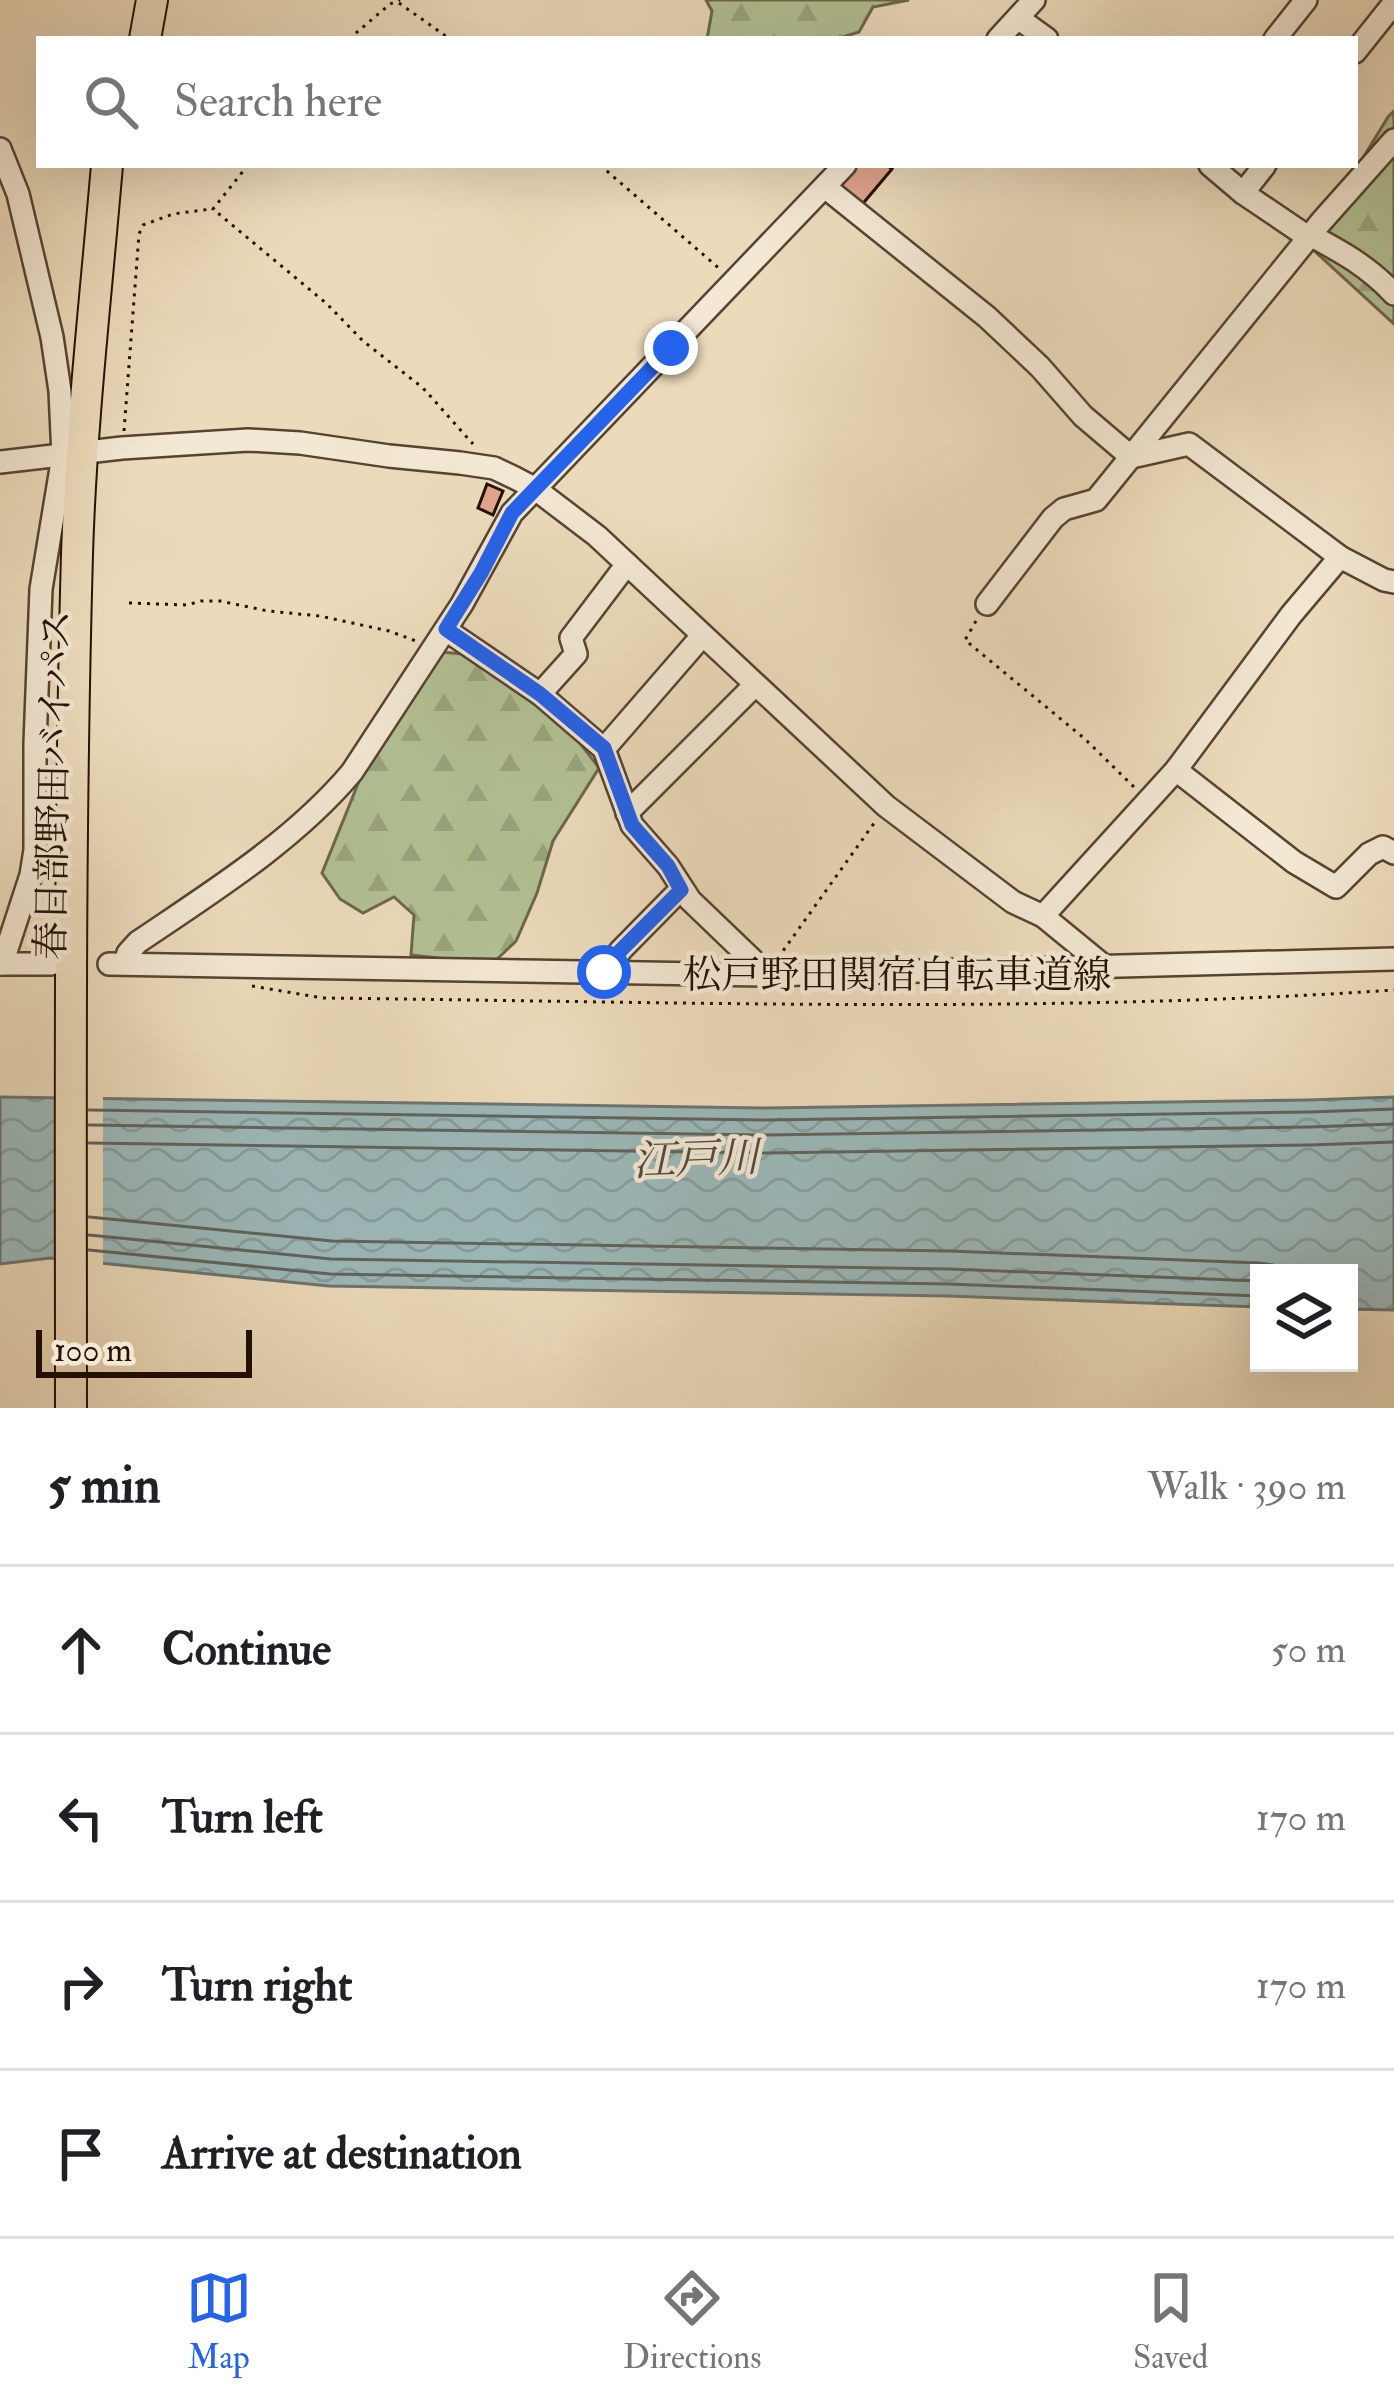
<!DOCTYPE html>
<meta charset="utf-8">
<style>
:root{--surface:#fff;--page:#f2f2f2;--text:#202124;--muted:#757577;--line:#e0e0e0;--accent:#2563eb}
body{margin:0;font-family:"IM FELL Double Pica","Noto Serif JP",serif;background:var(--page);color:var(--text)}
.controls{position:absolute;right:36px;bottom:36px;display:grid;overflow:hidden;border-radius:0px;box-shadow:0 12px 48px #0002}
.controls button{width:108px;height:108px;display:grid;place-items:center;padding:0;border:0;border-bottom:3px solid var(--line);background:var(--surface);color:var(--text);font:60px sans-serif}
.scale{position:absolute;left:36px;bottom:30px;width:216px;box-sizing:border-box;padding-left:12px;border:6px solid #241004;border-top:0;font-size:33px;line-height:42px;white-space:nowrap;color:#241004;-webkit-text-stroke:9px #f3e8d3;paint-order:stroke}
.stop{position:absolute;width:36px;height:36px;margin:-27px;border:9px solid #2563eb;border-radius:50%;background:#fff}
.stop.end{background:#2563eb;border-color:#fff;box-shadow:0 3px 12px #0008}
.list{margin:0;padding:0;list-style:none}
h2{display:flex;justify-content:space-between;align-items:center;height:156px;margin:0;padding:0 48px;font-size:51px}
h2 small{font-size:39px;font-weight:400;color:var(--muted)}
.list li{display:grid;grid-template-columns:78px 1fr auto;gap:36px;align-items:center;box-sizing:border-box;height:168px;padding:0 48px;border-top:3px solid var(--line)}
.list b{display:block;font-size:45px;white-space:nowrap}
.list em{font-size:39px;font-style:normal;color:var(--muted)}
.icon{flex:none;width:66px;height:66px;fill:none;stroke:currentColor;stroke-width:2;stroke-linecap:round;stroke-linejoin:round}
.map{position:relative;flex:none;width:1394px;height:1408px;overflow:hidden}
.search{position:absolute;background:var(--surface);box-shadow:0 12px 48px #0002;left:36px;right:36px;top:36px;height:132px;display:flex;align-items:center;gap:30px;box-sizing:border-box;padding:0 42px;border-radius:0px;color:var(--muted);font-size:45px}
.sheet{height:828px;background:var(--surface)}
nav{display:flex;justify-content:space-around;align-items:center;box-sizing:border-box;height:168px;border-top:3px solid var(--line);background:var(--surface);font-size:33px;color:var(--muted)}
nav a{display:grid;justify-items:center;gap:6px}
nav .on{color:var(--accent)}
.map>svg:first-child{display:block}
</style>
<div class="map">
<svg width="1394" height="1408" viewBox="0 0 1394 1408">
<defs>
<pattern id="forest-firs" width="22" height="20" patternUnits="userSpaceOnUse" patternTransform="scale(3)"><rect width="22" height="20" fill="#b2c194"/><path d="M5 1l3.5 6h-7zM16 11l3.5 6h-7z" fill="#99a57e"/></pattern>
<pattern id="water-waves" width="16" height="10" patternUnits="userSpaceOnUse" patternTransform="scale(3)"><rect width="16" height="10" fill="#9cb9ba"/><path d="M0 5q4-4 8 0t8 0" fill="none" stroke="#869e9e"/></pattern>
</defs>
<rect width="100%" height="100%" fill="#ecdbbb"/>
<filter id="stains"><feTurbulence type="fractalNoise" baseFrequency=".00167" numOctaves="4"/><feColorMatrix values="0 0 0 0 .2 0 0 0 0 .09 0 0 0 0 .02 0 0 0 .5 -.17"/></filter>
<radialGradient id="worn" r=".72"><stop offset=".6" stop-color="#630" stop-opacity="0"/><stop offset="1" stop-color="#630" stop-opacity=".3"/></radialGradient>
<g fill="url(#forest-firs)" stroke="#6b684c" stroke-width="3">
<path d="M706,0H909L873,7L859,32L836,39H707L712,11Z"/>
<path d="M1394,111V324L1309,246L1388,117Z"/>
<path d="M441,652L485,656L580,743L599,768L553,841L537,893L516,941L492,964L411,955L414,915L394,897L363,913L340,899L322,873L370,754Z"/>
</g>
<path fill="url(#water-waves)" stroke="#6c7571" stroke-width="3" d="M0,1097L766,1108L1309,1100L1394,1097V1310L1349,1309V1273H1259V1307L948,1296L329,1286L50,1258L0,1264Z"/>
<path fill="#ecdbbb" d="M57,1092L103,1093V1270L57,1265Z"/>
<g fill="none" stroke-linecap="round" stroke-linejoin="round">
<g stroke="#60645f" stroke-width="3">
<path d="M89,1110L766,1120L1310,1112L1394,1109"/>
<path d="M89,1125L766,1135L1310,1127L1394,1124"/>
<path d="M89,1143L766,1153L1310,1145L1394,1142"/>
<path d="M89,1217L332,1241L950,1251L1259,1263L1273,1265L1286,1273"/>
<path d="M89,1235L331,1259L949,1269L1259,1281"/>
<path d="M89,1250L330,1274L949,1284L1259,1296"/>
</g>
</g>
<g fill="#e2a48c" stroke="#241004" stroke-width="3">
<path d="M856,165H887L892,169L860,207L835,194Z"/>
<path d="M487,484L503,491L493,515L478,508Z"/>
</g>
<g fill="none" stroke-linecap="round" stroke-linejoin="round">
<g stroke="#564332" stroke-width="26">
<g id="minor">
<path d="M1018,18L1047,39"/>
<path d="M998,39L1034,0"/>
<path d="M1275,39L1306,0"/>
<path d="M1355,52L1394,3"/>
<path d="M0,149L18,194L52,337L60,391L63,456L41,589L35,743V850L31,875L2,964"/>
<path d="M1210,165L1243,193L1308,237"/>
<path d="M825,187L987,317L1040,367L1083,416L1123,450L1136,456L1189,444L1340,557L1384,580L1394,582"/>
<path d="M1243,193L1265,165"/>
<path d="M1310,235C1342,252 1369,267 1394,294"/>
<path d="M0,462L122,448L248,440L300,443L389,456L460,463L494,468L515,478L534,488L597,536L886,806L1013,902L1043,916L1104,966"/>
<path d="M987,604L1053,518L1064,509L1096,500L1321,222L1394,140"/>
<path d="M446,630L540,694L604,749L632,825L668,866L690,900L768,975"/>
<path d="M540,694L576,654L571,638L627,564"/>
<path d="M604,749L702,636"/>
<path d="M1176,770L1294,862L1336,887L1369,854L1383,847L1394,853"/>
<path d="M627,813L754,686"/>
<path d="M1043,916L1176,770L1291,615L1340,557"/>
<path d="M125,963L128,953L138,942C212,892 294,841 352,772L462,604L512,513L845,165"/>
<path d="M0,964H51"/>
<path d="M109,964L768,975L1394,959"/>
<path d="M604,972L621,950L681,889"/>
</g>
</g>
<g stroke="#241004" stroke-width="34">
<g id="highway">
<path d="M145,39L152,0"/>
<path d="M71,1408C71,1124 69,839 77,554C81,424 96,295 107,165"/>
</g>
</g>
<g stroke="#241004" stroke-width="3" stroke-dasharray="3 6" stroke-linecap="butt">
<path d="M399,3L450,39"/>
<path d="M349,39L390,4L400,0"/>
<path d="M248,165L213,209L327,304L363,341L423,388L473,444"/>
<path d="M600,165L721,270"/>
<path d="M124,431L139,234L143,225L173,214L211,209"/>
<path d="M129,603L187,605L201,601H220L268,611L320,616L389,631L416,641"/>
<path d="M976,621L965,640L1085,739L1135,788"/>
<path d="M778,958L877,819"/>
<path d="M252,986L323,998C680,1002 1038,1014 1394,990"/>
</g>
<use href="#minor" stroke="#f3e8d3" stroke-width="21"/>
<use href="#highway" stroke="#ecdbbb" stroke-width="30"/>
</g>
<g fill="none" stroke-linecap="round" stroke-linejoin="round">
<path stroke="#2563eb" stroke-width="15" d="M604,972L621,950L681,890L668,866L632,825L604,748L540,694L446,629L481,573L512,513L671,348"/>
</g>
<g text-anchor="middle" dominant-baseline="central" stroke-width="9" stroke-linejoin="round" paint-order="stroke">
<g font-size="39" fill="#241004" stroke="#f3e8d3">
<text transform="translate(54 785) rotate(-89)">春日部野田バイパス</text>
<text x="897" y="975">松戸野田関宿自転車道線</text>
</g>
<g font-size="42" font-style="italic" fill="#4e4b44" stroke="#f3e8d3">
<text transform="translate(696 1160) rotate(-2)">江戸川</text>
</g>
</g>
<rect width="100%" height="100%" filter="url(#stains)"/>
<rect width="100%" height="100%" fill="url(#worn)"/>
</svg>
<div class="controls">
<button><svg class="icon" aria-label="layers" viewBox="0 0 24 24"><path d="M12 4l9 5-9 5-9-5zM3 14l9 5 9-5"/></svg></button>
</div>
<div class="scale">100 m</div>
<div class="stop" style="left:604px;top:972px"></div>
<div class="stop end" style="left:671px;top:348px"></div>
<div class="search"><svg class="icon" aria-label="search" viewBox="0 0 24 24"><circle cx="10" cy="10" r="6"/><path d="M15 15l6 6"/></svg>Search here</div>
</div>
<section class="sheet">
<h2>5 min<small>Walk · 390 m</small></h2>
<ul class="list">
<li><svg class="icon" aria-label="ahead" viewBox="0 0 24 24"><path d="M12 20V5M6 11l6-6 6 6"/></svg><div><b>Continue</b></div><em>50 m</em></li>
<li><svg class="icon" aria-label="left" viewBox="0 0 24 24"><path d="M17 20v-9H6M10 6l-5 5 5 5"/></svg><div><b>Turn left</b></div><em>170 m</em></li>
<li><svg class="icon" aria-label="right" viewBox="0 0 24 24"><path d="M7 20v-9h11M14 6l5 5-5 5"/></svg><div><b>Turn right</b></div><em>170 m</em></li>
<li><svg class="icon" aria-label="arrive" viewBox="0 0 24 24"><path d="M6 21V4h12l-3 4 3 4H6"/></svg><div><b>Arrive at destination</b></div></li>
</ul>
</section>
<nav>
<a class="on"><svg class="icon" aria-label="map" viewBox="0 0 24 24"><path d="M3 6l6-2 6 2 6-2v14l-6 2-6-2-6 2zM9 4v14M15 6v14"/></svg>Map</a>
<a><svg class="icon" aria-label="directions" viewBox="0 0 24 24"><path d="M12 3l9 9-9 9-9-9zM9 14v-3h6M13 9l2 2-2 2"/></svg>Directions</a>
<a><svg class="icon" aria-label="saved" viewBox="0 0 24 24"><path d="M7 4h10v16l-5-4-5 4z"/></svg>Saved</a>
</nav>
